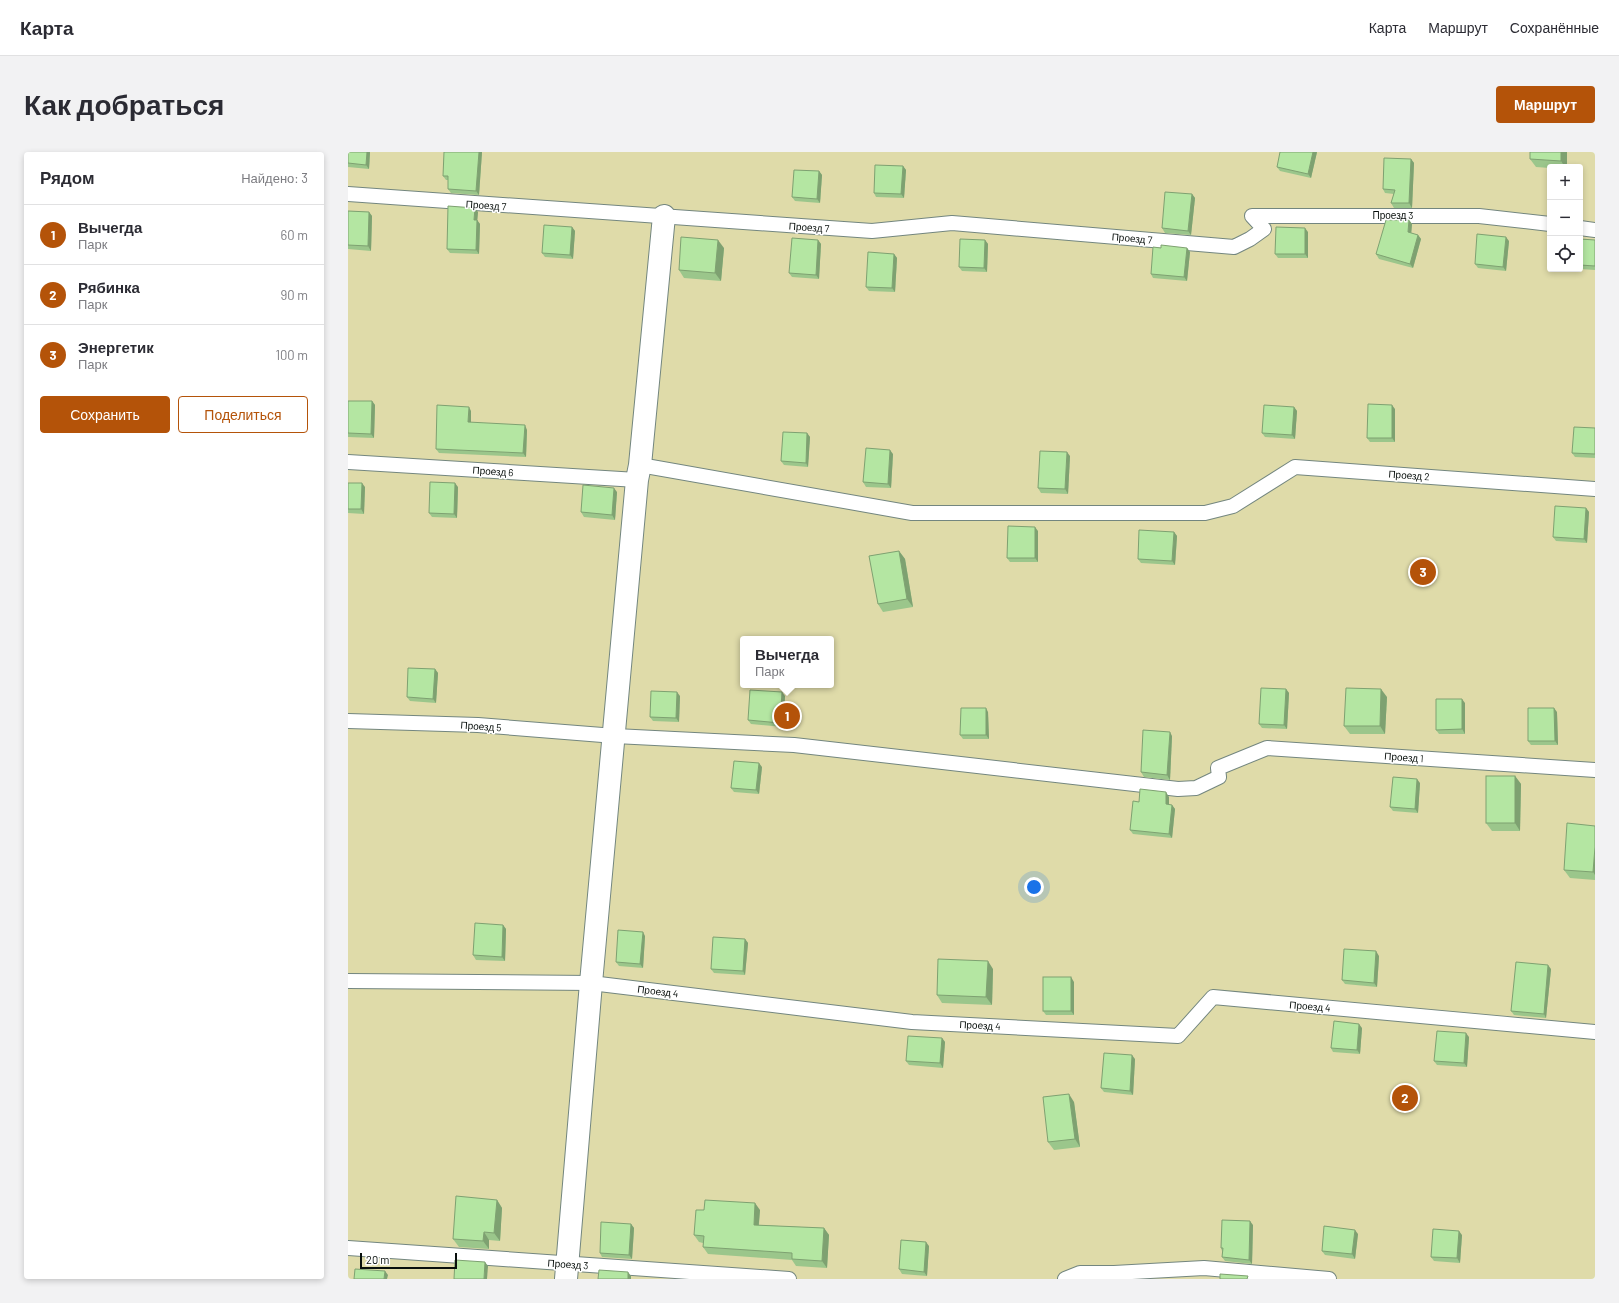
<!DOCTYPE html>
<html lang="ru">
<meta charset="utf-8">
<style>
:root{--surface:#fff;--page:#f2f2f3;--text:#2b2b33;--muted:#7c7c81;--line:#e1e1e2;--accent:#b45309}
body{margin:0;font-family:Barlow,sans-serif;background:var(--page);color:var(--text)}
.controls{position:absolute;right:12px;top:12px;display:grid;overflow:hidden;border-radius:4px;box-shadow:0 2px 6px #0003}
.controls button{width:36px;height:36px;display:grid;place-items:center;padding:0;border:0;border-bottom:1px solid var(--line);background:var(--surface);color:var(--text);font:20px sans-serif}
.scale{position:absolute;left:12px;bottom:10px;width:97px;box-sizing:border-box;padding-left:4px;border:2px solid #080f0c;border-top:0;font-size:11px;line-height:14px;white-space:nowrap;color:#080f0c;-webkit-text-stroke:3px #fff;paint-order:stroke}
.you{position:absolute;left:686px;top:735px;width:14px;height:14px;margin:-10px;border:3px solid #fff;border-radius:50%;background:#1a73e8;box-shadow:0 0 0 6px #1a73e833}
.badge{display:grid;place-items:center;width:26px;height:26px;border-radius:50%;background:var(--accent);color:#fff;font-size:13px;font-weight:700}
.pin{position:absolute;translate:-50% -50%;border:2px solid #fff;box-shadow:0 1px 4px #0006}
.popup{position:absolute;left:392px;top:484px;width:94px;height:52px;box-sizing:border-box;display:grid;place-content:center;border-radius:4px;background:var(--surface);filter:drop-shadow(0 1px 3px #0005);font-size:13px;white-space:nowrap;color:var(--muted)}
.popup b{font-size:15px;color:var(--text)}
.popup::after{content:'';position:absolute;left:50%;top:100%;margin-left:-8px;border:8px solid transparent;border-top-color:var(--surface)}
.list{margin:0;padding:0;list-style:none}
h2{display:flex;justify-content:space-between;align-items:center;height:52px;margin:0;padding:0 16px;font-size:17px}
h2 small{font-size:13px;font-weight:400;color:var(--muted)}
.list li{display:grid;grid-template-columns:26px 1fr auto;gap:12px;align-items:center;box-sizing:border-box;height:60px;padding:0 16px;border-top:1px solid var(--line)}
.list b{display:block;font-size:15px;white-space:nowrap}
.list p{margin:0;font-size:13px;white-space:nowrap;color:var(--muted)}
.list em{font-size:13px;font-style:normal;color:var(--muted)}
.actions{display:flex;gap:8px;padding:12px 16px}
.actions a{flex:1;padding:9px 0;border:1px solid var(--accent);border-radius:4px;text-align:center;font-size:14px;color:var(--accent)}
.actions .main{background:var(--accent);color:#fff}
.icon{flex:none;width:22px;height:22px;fill:none;stroke:currentColor;stroke-width:2;stroke-linecap:round;stroke-linejoin:round}
.map{position:relative;flex:none;width:1247px;height:1127px;overflow:hidden;border-radius:4px}
header{display:flex;align-items:center;gap:24px;box-sizing:border-box;height:56px;padding:0 20px;background:var(--surface);border-bottom:1px solid var(--line)}
header strong{font-size:19px}
nav{display:flex;gap:22px;margin-inline-start:auto;font-size:14px}
.intro{display:flex;align-items:center;justify-content:space-between;box-sizing:border-box;height:96px;padding:0 24px}
h1{margin:0;font-size:28px}
.button{padding:10px 18px;border-radius:4px;background:var(--accent);color:#fff;font-size:14px;font-weight:700}
main{display:flex;gap:24px;padding:0 24px}
aside{flex:1;background:var(--surface);border-radius:4px;box-shadow:0 2px 6px #0003}
.map>svg:first-child{display:block}
</style>
<header>
<strong>Карта</strong>
<nav><a>Карта</a><a>Маршрут</a><a>Сохранённые</a></nav>
</header>
<div class="intro"><h1>Как добраться</h1><a class="button">Маршрут</a></div>
<main>
<aside>
<h2>Рядом<small>Найдено: 3</small></h2>
<ul class="list">
<li><span class="badge">1</span><div><b>Вычегда</b><p>Парк</p></div><em>60 m</em></li>
<li><span class="badge">2</span><div><b>Рябинка</b><p>Парк</p></div><em>90 m</em></li>
<li><span class="badge">3</span><div><b>Энергетик</b><p>Парк</p></div><em>100 m</em></li>
</ul>
<div class="actions"><a class="main">Сохранить</a><a>Поделиться</a></div>
</aside>
<div class="map">
<svg width="1247" height="1127" viewBox="0 0 1247 1127">
<rect width="100%" height="100%" fill="#e7fdf4"/>
<path fill="#dfdba9" fill-rule="evenodd" d="M0,0H1247V1127H0ZM1202,15H1232V117H1202ZM395,487H483V533H395Z"/>
<g fill="none" stroke-linecap="round" stroke-linejoin="round">
<g stroke="#73867f" stroke-width="16">
<g id="lane">
<path d="M0,42L524,79L604,71L886,95L902,87L916,77L904,64H1131L1202,72"/>
<path d="M1232,76L1247,78"/>
<path d="M0,310L289,328"/>
<path d="M292,313L564,361H857L885,354L947,315L1247,337"/>
<path d="M0,569L130,573L267,584L446,593L830,637L848,636L871,625L870,616L919,596L1247,618"/>
<path d="M0,829L243,831L564,870L830,884L865,845L1247,880"/>
<path d="M0,1096L441,1127"/>
<path d="M717,1127L732,1121H766L856,1116L981,1127"/>
</g>
</g>
<g stroke="#73867f" stroke-width="24">
<path id="street" d="M218,1127L243,831L289,328L292,313L316,64"/>
</g>
<use href="#lane" stroke="#fff" stroke-width="14"/>
<use href="#street" stroke="#fff" stroke-width="22"/>
</g>
<g fill="#9bc68b">
<path d="M0,0H22L21,17L0,15Z"/>
<path d="M134,0L131,43L103,41L100,37V28H98L95,24Z"/>
<path d="M969,0L963,26L932,19L929,15Z"/>
<path d="M1219,0V15H1202V16L1188,15L1182,7Z"/>
<path d="M1063,7L1066,11L1064,56H1046L1043,51L1046,42L1037,41L1035,37Z"/>
<path d="M555,14L558,18L556,46L528,45L526,41Z"/>
<path d="M471,19L474,23L472,51L447,49L444,45Z"/>
<path d="M844,42L847,46L843,83L817,81L814,76Z"/>
<path d="M0,59L21,60L24,64L23,99L0,97Z"/>
<path d="M130,60L129,68L132,72L131,102L102,101L99,97Z"/>
<path d="M1061,68L1064,72L1063,81L1070,83L1073,87L1065,116L1031,107L1028,102Z"/>
<path d="M224,75L227,79L225,107L197,105L194,101Z"/>
<path d="M960,80V106H930L927,102Z"/>
<path d="M1232,87L1247,88V118L1232,117Z"/>
<path d="M470,88L473,92L471,127L444,125L441,121Z"/>
<path d="M637,88L640,92L639,120L614,119L611,115Z"/>
<path d="M1161,89L1158,119L1130,116L1127,112Z"/>
<path d="M376,96L373,129L336,126L331,118Z"/>
<path d="M813,96H839L842,100L839,129L805,126L803,122Z"/>
<path d="M546,102L549,106L547,140L521,139L518,135Z"/>
<path d="M0,249H24L27,253L26,286L0,285Z"/>
<path d="M946,255L949,259L947,287L917,285L914,281Z"/>
<path d="M1047,257V290H1022L1019,286Z"/>
<path d="M123,259V271L179,278L178,305L91,301L88,297Z"/>
<path d="M1247,276V306L1227,305L1224,301Z"/>
<path d="M459,281L462,285L460,315L436,313L433,309Z"/>
<path d="M545,302L543,336L518,335L515,330Z"/>
<path d="M722,304L720,342L693,341L690,336Z"/>
<path d="M0,331L17,335L16,362L0,361Z"/>
<path d="M110,335L109,366L84,365L81,361Z"/>
<path d="M269,340L267,368L236,365L233,360Z"/>
<path d="M1238,356L1241,360L1239,391L1208,389L1205,385Z"/>
<path d="M690,379V410H662L659,406Z"/>
<path d="M826,380L829,384L827,413L793,411L790,407Z"/>
<path d="M551,399L557,407L565,455L535,460L530,452Z"/>
<path d="M87,517L90,521L88,551L62,549L59,545Z"/>
<path d="M938,537L941,541L939,577L914,576L911,572Z"/>
<path d="M332,544L331,570L305,569L302,565Z"/>
<path d="M437,544L435,575L403,572L400,568Z"/>
<path d="M1039,545L1037,582H1002L996,574Z"/>
<path d="M1117,551V582H1091L1088,578Z"/>
<path d="M640,560L641,587H615L612,583Z"/>
<path d="M1209,560L1210,593H1183L1180,589Z"/>
<path d="M824,584L822,628L796,625L793,620Z"/>
<path d="M414,615L411,642L386,640L383,636Z"/>
<path d="M1167,624L1173,632L1172,679H1144L1138,671Z"/>
<path d="M1072,631L1070,661L1045,659L1042,655Z"/>
<path d="M821,645V653H824L827,657L824,686L785,682L782,678L791,650Z"/>
<path d="M1247,674V728L1222,726L1216,718Z"/>
<path d="M155,773L158,777L157,809L128,808L125,803Z"/>
<path d="M297,784L295,816L271,814L268,810Z"/>
<path d="M397,787L400,791L397,823L366,821L363,817Z"/>
<path d="M1031,804L1029,835L997,832L994,828Z"/>
<path d="M645,817L644,853L594,851L589,843Z"/>
<path d="M1203,817L1198,866L1166,863L1163,859Z"/>
<path d="M726,830V863H698L695,859Z"/>
<path d="M1014,876L1012,902L985,900L983,896Z"/>
<path d="M1121,885L1119,915L1089,913L1086,909Z"/>
<path d="M594,886L597,890L595,916L561,913L558,909Z"/>
<path d="M787,907L785,943L756,940L753,936Z"/>
<path d="M726,950L732,995L706,998L700,990Z"/>
<path d="M149,1048L154,1056L152,1089L141,1088V1097L111,1095L105,1087Z"/>
<path d="M356,1058H412L411,1073L476,1076L481,1083L479,1116L448,1114L444,1108L360,1102L355,1095V1091L351,1090L346,1083Z"/>
<path d="M283,1072L286,1076L284,1107L254,1105L252,1101Z"/>
<path d="M905,1073L904,1112L877,1109L874,1105V1099L873,1096Z"/>
<path d="M1010,1082L1007,1107L977,1103L974,1099Z"/>
<path d="M1114,1083L1112,1111L1086,1109L1083,1105Z"/>
<path d="M581,1094L579,1124L554,1122L551,1117Z"/>
</g>
<g fill="#7ea171">
<path d="M19,0H22L21,17L18,13Z"/>
<path d="M131,0H134L131,43L128,39Z"/>
<path d="M965,0H969L963,26L960,22Z"/>
<path d="M1213,0H1219V15H1217L1213,9Z"/>
<path d="M1063,7L1066,11L1064,56L1061,51Z"/>
<path d="M555,14L558,18L556,46L553,42Z"/>
<path d="M471,19L474,23L472,51L469,47Z"/>
<path d="M844,42L847,46L843,83L840,79Z"/>
<path d="M127,56L130,60L129,72L126,68Z"/>
<path d="M21,60L24,64L23,99L20,94Z"/>
<path d="M129,68L132,72L131,102L128,98Z"/>
<path d="M1061,68L1064,72L1063,84L1060,80Z"/>
<path d="M224,75L227,79L225,107L222,103Z"/>
<path d="M957,76L960,80V106L957,102Z"/>
<path d="M1070,83L1073,87L1065,116L1062,112Z"/>
<path d="M1158,85L1161,89L1158,119L1155,115Z"/>
<path d="M370,88L376,96L373,129L367,121Z"/>
<path d="M470,88L473,92L471,127L468,123Z"/>
<path d="M637,88L640,92L639,120L636,116Z"/>
<path d="M839,96L842,100L839,129L836,125Z"/>
<path d="M546,102L549,106L547,140L544,136Z"/>
<path d="M24,249L27,253L26,286L23,282Z"/>
<path d="M1044,253L1047,257V290L1044,286Z"/>
<path d="M121,255L123,259V275L120,270Z"/>
<path d="M946,255L949,259L947,287L944,283Z"/>
<path d="M177,273L179,278L178,305L175,301Z"/>
<path d="M459,281L462,285L460,315L458,311Z"/>
<path d="M542,298L545,302L543,336L540,332Z"/>
<path d="M719,300L722,304L720,342L717,337Z"/>
<path d="M14,331L17,335L16,362L13,357Z"/>
<path d="M107,331L110,335L109,366L106,362Z"/>
<path d="M266,336L269,340L267,368L264,363Z"/>
<path d="M1238,356L1241,360L1239,391L1236,387Z"/>
<path d="M687,375L690,379V410L687,406Z"/>
<path d="M826,380L829,384L827,413L824,409Z"/>
<path d="M551,399L557,407L565,455L559,447Z"/>
<path d="M87,517L90,521L88,551L85,547Z"/>
<path d="M938,537L941,541L939,577L936,573Z"/>
<path d="M1033,537L1039,545L1037,582L1032,574Z"/>
<path d="M329,540L332,544L331,570L328,566Z"/>
<path d="M434,540L437,544L435,575L432,571Z"/>
<path d="M1114,547L1117,551V582L1114,577Z"/>
<path d="M638,556L640,560L641,587L638,583Z"/>
<path d="M1206,556L1209,560L1210,593L1207,589Z"/>
<path d="M822,580L824,584L822,628L819,623Z"/>
<path d="M411,611L414,615L411,642L408,638Z"/>
<path d="M1167,624L1173,632L1172,679L1167,671Z"/>
<path d="M1069,627L1072,631L1070,661L1067,657Z"/>
<path d="M818,640L821,645V657L818,652Z"/>
<path d="M824,653L827,657L824,686L821,682Z"/>
<path d="M1247,695V723L1245,720Z"/>
<path d="M155,773L158,777L157,809L154,805Z"/>
<path d="M295,780L297,784L295,816L292,812Z"/>
<path d="M397,787L400,791L397,823L395,819Z"/>
<path d="M1028,799L1031,804L1029,835L1026,831Z"/>
<path d="M640,809L645,817L644,853L638,845Z"/>
<path d="M1200,813L1203,817L1198,866L1196,862Z"/>
<path d="M723,825L726,830V863L723,859Z"/>
<path d="M1011,872L1014,876L1012,902L1009,898Z"/>
<path d="M1118,881L1121,885L1119,915L1116,911Z"/>
<path d="M594,886L597,890L595,916L592,911Z"/>
<path d="M784,903L787,907L785,943L782,939Z"/>
<path d="M721,942L726,950L732,995L727,987Z"/>
<path d="M149,1048L154,1056L152,1089L146,1081Z"/>
<path d="M407,1051L412,1058L410,1080L406,1073Z"/>
<path d="M902,1069L905,1073L904,1112L901,1108Z"/>
<path d="M283,1072L286,1076L284,1107L281,1103Z"/>
<path d="M476,1076L481,1083L479,1116L474,1109Z"/>
<path d="M1007,1078L1010,1082L1007,1107L1004,1102Z"/>
<path d="M1111,1079L1114,1083L1112,1111L1109,1106Z"/>
<path d="M136,1080L141,1088V1097L135,1089Z"/>
<path d="M578,1090L581,1094L579,1124L576,1120Z"/>
<path d="M137,1110L140,1114L139,1127H136Z"/>
<path d="M37,1119L40,1123L39,1127H36Z"/>
<path d="M280,1120L283,1124V1127H280Z"/>
</g>
<g fill="#b4e6a2" stroke="#7ea171">
<path d="M0,0H19L18,13L0,11Z"/>
<path d="M96,0H131L128,39L100,37V24H95Z"/>
<path d="M932,0H965L960,22L929,15Z"/>
<path d="M1182,0H1213V9L1182,7Z"/>
<path d="M1036,6L1063,7L1061,51H1043L1047,38L1035,37Z"/>
<path d="M527,13L555,14L553,42L526,41Z"/>
<path d="M446,18L471,19L469,47L444,45Z"/>
<path d="M817,40L844,42L840,79L814,76Z"/>
<path d="M100,54L127,56L126,68H129L128,98L99,97Z"/>
<path d="M0,59L21,60L20,94L0,93Z"/>
<path d="M1038,68H1061L1060,80L1070,83L1062,112L1028,102Z"/>
<path d="M196,73L224,75L222,103L194,101Z"/>
<path d="M928,75L957,76V102H927Z"/>
<path d="M1129,82L1158,85L1155,115L1127,112Z"/>
<path d="M333,85L370,88L367,121L331,118Z"/>
<path d="M444,86L470,88L468,123L441,121Z"/>
<path d="M612,87L637,88L636,116L611,115Z"/>
<path d="M1232,87L1247,88V114L1232,113Z"/>
<path d="M813,93L839,96L836,125L803,122L805,95L813,96Z"/>
<path d="M520,100L546,102L544,136L518,135Z"/>
<path d="M0,249H24L23,282L0,281Z"/>
<path d="M1020,252L1044,253V286H1019Z"/>
<path d="M89,253L121,255L120,270L177,273L175,301L88,297Z"/>
<path d="M916,253L946,255L944,283L914,281Z"/>
<path d="M1226,275L1247,276V302L1224,301Z"/>
<path d="M435,280L459,281L458,311L433,309Z"/>
<path d="M518,296L542,298L540,332L515,330Z"/>
<path d="M692,299L719,300L717,337L690,336Z"/>
<path d="M82,330L107,331L106,362L81,361Z"/>
<path d="M0,331H14L13,357H0Z"/>
<path d="M235,333L266,336L264,363L233,360Z"/>
<path d="M1207,354L1238,356L1236,387L1205,385Z"/>
<path d="M660,374L687,375V406H659Z"/>
<path d="M791,378L826,380L824,409L790,407Z"/>
<path d="M551,399L559,447L530,452L521,404Z"/>
<path d="M60,516L87,517L85,547L59,545Z"/>
<path d="M913,536L938,537L936,573L911,572Z"/>
<path d="M998,536L1033,537L1032,574H996Z"/>
<path d="M402,538L434,540L432,571L400,568Z"/>
<path d="M303,539L329,540L328,566L302,565Z"/>
<path d="M1088,547H1114V577L1088,578Z"/>
<path d="M613,556H638V583H612Z"/>
<path d="M1180,556H1206L1207,589H1180Z"/>
<path d="M795,578L822,580L819,623L793,620Z"/>
<path d="M386,609L411,611L408,638L383,636Z"/>
<rect x="1138" y="624" width="29" height="47"/>
<path d="M1045,625L1069,627L1067,657L1042,655Z"/>
<path d="M792,637L818,640V652L824,653L821,682L782,678L785,649L791,650Z"/>
<path d="M1219,671L1247,674V695L1245,720L1216,718Z"/>
<path d="M127,771L155,773L154,805L125,803Z"/>
<path d="M270,778L295,780L292,812L268,810Z"/>
<path d="M365,785L397,787L395,819L363,817Z"/>
<path d="M996,797L1028,799L1026,831L994,828Z"/>
<path d="M590,807L640,809L638,845L589,843Z"/>
<path d="M1168,810L1200,813L1196,862L1163,859Z"/>
<rect x="695" y="825" width="28" height="34"/>
<path d="M986,869L1011,872L1009,898L983,896Z"/>
<path d="M1089,879L1118,881L1116,911L1086,909Z"/>
<path d="M560,884L594,886L592,911L558,909Z"/>
<path d="M756,901L784,903L782,939L753,936Z"/>
<path d="M721,942L727,987L700,990L695,945Z"/>
<path d="M108,1044L149,1048L146,1081L136,1080L135,1089L105,1087Z"/>
<path d="M357,1048L407,1051L406,1073L476,1076L474,1109L444,1107V1101L355,1095L356,1084L346,1083L348,1058H356Z"/>
<path d="M874,1068L902,1069L901,1108L874,1105L875,1096H873Z"/>
<path d="M253,1070L283,1072L281,1103L252,1101Z"/>
<path d="M976,1074L1007,1078L1004,1102L974,1099Z"/>
<path d="M1085,1077L1111,1079L1109,1106L1083,1105Z"/>
<path d="M553,1088L578,1090L576,1120L551,1117Z"/>
<path d="M107,1108L137,1110L136,1127H106Z"/>
<path d="M7,1117L37,1119L36,1127H6Z"/>
<path d="M251,1118L280,1120V1127H250Z"/>
<path d="M872,1122L900,1124L899,1127H872Z"/>
</g>
<g text-anchor="middle" dominant-baseline="central" stroke-width="3" stroke-linejoin="round" paint-order="stroke">
<g font-size="10" fill="#080f0c" stroke="#fff">
<text transform="translate(138 53) rotate(4)">Проезд 7</text>
<text x="1045" y="63">Проезд 3</text>
<text transform="translate(461 75) rotate(4)">Проезд 7</text>
<text transform="translate(784 86) rotate(5)">Проезд 7</text>
<text transform="translate(145 319) rotate(4)">Проезд 6</text>
<text transform="translate(1061 323) rotate(4)">Проезд 2</text>
<text transform="translate(133 574) rotate(4)">Проезд 5</text>
<text transform="translate(1056 605) rotate(4)">Проезд 1</text>
<text transform="translate(310 839) rotate(7)">Проезд 4</text>
<text transform="translate(962 854) rotate(5)">Проезд 4</text>
<text transform="translate(632 873) rotate(3)">Проезд 4</text>
<text transform="translate(220 1112) rotate(4)">Проезд 3</text>
</g>
</g>
</svg>
<div class="controls">
<button>+</button>
<button>−</button>
<button><svg class="icon" aria-label="locate" viewBox="0 0 24 24"><circle cx="12" cy="12" r="6"/><path d="M12 2v4M12 18v4M2 12h4M18 12h4"/></svg></button>
</div>
<div class="scale">20 m</div>
<div class="you"></div>
<div class="pin badge" style="left:439px;top:564px">1</div>
<div class="popup"><b>Вычегда</b>Парк</div>
<div class="pin badge" style="left:1057px;top:946px">2</div>
<div class="pin badge" style="left:1075px;top:420px">3</div>
</div>
</main>
